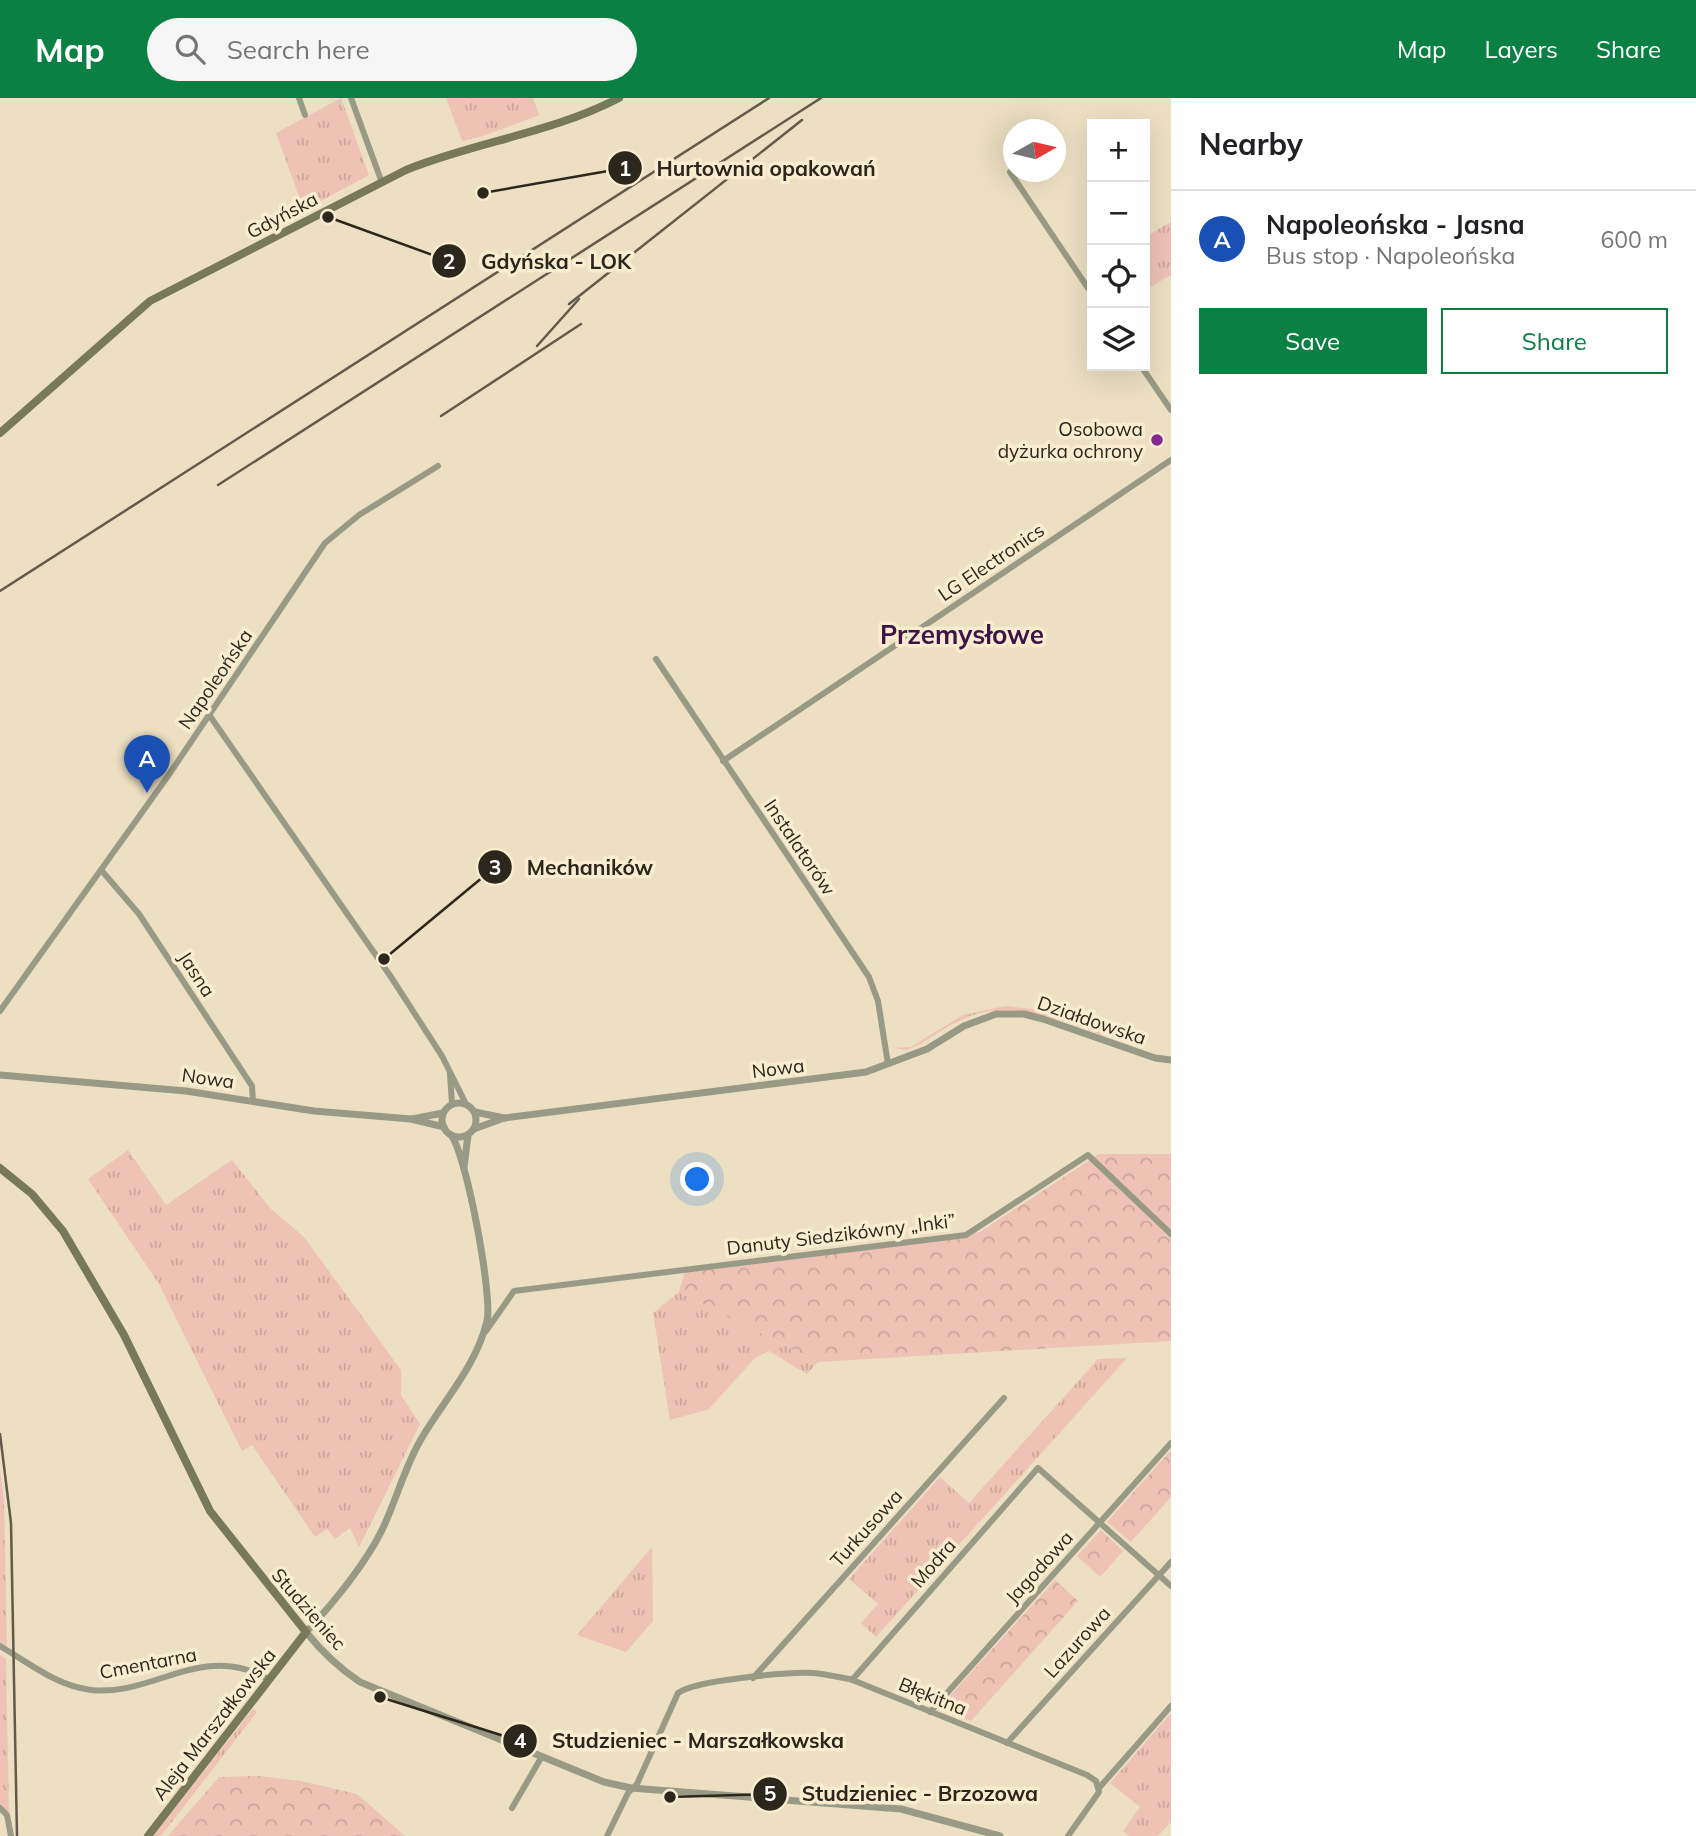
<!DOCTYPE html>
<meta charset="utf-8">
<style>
:root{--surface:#fff;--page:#f6f6f6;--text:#202124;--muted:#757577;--line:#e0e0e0;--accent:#0b8043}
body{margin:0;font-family:Mulish,sans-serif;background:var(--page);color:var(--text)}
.controls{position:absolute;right:21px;top:21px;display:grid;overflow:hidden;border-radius:0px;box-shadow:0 7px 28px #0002}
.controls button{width:63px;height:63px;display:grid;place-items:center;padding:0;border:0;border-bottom:2px solid var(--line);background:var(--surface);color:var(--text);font:35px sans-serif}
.compass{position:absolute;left:1003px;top:21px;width:63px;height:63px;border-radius:50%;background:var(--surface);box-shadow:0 7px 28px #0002;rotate:82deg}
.you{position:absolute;left:698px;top:1082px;width:24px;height:24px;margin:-18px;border:5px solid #fff;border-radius:50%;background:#1a73e8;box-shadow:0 0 0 10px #1a73e833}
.badge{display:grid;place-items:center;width:46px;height:46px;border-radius:50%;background:var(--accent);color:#fff;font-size:23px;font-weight:700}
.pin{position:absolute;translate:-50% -58px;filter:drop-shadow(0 2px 4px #0008)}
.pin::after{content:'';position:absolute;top:37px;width:24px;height:21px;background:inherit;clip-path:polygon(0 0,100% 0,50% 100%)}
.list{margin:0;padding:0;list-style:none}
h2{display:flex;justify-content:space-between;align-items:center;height:91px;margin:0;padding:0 28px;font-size:30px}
h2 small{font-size:23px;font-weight:400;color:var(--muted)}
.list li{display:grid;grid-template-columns:46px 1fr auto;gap:21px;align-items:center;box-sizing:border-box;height:98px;padding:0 28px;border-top:2px solid var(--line)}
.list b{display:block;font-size:26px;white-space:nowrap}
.list p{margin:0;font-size:23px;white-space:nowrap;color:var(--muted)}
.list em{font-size:23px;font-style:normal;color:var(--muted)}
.actions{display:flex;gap:14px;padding:21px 28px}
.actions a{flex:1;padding:16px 0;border:2px solid var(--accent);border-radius:0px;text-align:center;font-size:24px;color:var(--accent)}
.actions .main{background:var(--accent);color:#fff}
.icon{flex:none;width:38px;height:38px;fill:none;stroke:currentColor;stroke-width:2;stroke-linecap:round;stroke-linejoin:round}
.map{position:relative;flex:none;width:1171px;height:1738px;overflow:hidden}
header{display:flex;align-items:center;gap:42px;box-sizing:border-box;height:98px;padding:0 35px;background:var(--accent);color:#fff}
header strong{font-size:33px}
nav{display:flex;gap:38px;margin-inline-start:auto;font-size:24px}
.search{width:490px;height:63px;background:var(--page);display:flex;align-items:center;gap:18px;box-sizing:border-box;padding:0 24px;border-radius:38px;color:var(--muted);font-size:26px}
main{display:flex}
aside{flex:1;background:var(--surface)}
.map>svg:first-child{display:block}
</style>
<header>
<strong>Map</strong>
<div class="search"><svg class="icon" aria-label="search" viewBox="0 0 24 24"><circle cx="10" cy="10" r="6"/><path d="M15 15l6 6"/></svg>Search here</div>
<nav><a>Map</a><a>Layers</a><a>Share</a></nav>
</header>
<main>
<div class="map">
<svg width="1171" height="1738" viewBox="0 0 1171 1738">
<defs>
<pattern id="grass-tufts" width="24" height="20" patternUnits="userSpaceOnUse" patternTransform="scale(1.75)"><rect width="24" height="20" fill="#eec2b5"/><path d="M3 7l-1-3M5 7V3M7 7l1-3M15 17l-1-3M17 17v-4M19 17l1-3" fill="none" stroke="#cca79b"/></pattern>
<pattern id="forest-crowns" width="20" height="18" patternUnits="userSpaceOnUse" patternTransform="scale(1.75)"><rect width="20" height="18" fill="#eec2b5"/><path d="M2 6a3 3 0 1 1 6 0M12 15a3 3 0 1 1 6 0" fill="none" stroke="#cca79b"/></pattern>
</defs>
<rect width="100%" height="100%" fill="#ecdfc2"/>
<g fill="url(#grass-tufts)">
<path d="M341,0L369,77L304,112L276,35Z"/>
<path d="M446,0H533L539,17L483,38L462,43Z"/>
<path d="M1171,124V177L1145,192V139Z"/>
<path d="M1005,908L1041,912L1105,936L1104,938C1057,921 1009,898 959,923C941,931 926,945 907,952L893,950L911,949L963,917Z"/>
<path d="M128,1052L166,1107L232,1062L270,1110L304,1139L401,1272V1297L420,1326L359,1449L350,1430L335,1441L327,1431L315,1439L252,1347L242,1353L159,1186L88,1081Z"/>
<path d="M679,1194L818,1264L807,1276L769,1253L755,1260L709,1311L670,1322L653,1215Z"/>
<path d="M1127,1260L876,1539L861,1525L878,1506L849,1481L940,1379L969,1405L1098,1261Z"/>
<path d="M0,1372L4,1403L7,1549L0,1545Z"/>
<path d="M652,1449L653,1523L626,1554L577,1537Z"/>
<path d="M0,1557L6,1561L9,1717L0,1707Z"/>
<path d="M253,1611L257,1614L161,1738H153Z"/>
<path d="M1171,1615V1724L1158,1738H1129L1123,1733L1140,1709L1110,1685Z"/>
</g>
<g fill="url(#forest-crowns)">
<path d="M1099,1056H1171V1243L818,1264L679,1194L685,1173L867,1146L980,1134Z"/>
<path d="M1171,1352V1399L1131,1444L1107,1424Z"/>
<path d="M1101,1432L1123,1453L1100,1479L1077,1458Z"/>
<path d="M1055,1482L1078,1503L971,1623L939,1610Z"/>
<path d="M260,1678L301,1683L357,1696L405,1738H168L219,1679Z"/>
</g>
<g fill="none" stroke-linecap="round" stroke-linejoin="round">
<g stroke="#999a85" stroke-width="6">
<path d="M299,0L305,17"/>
<path d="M351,0L381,82"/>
<path d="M1010,74L1092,196"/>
<path d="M1141,268L1171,312"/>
<path d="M656,561L869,879L878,903L888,966"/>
<path d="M210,618L391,879L442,958L466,1006"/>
<path d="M723,663L1171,362"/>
<path d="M102,773L139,816L252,988L253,1003"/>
<path d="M0,913L168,678L325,445L359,417L438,368"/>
<path d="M450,976L452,1006"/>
<path d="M486,1233L514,1193L966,1137L1088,1057L1171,1136"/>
<path d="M0,1548C29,1565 57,1588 91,1592C153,1599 203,1543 268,1581"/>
<path d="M753,1580L1004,1300"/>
<path d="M852,1582L1038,1370L1171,1488"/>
<path d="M930,1614L1171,1345"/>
<path d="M1007,1645L1171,1464"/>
<path d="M1099,1690L1171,1608"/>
<path d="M0,1710L7,1717L11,1738"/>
<path d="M512,1710L541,1660"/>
<path d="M607,1738L628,1695L637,1686L678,1595C695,1582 789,1574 813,1575C825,1576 838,1579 850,1581L1087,1677L1096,1683L1099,1694L1068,1738"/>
</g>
<g stroke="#999a85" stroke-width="7">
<path d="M0,977L186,993L314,1013L411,1021L444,1029"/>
<circle cx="459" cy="1022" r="17"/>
<path d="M475,1014L504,1020"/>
<path d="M412,1021L443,1015"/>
<path d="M474,1031L504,1020L866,974L927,951L964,928L996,916H1024L1043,921L1155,960L1171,962"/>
<path d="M451,1037C466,1055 493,1198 487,1223C476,1269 443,1303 420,1343C404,1371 396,1403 382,1432C366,1465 332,1507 306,1534C322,1554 339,1570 360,1584L604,1684L631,1690L901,1711L1000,1738"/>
<path d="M464,1069L468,1037"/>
</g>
<g stroke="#77795a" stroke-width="8">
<path d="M0,335L150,203L406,72C475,44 552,35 619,0"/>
<path d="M0,1070L32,1096L63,1133L124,1237L210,1413L306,1534L148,1738"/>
</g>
<g stroke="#625b4b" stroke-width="2.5">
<path d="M569,206L802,22"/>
<path d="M537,248L579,201"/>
<path d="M441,318L581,226"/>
<path d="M218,387L821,0"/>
<path d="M0,493L769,0"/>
<path d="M0,1336L11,1425L17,1738"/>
</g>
</g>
<circle fill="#862994" stroke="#f9eccf" stroke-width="2.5" cx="1157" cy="342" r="7"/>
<g text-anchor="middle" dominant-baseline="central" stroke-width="7" stroke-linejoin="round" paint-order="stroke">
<g font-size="19" fill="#2c271c" stroke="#f9eccf">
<text transform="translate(282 117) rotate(-28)">Gdyńska</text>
<text transform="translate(991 464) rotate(-34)">LG Electronics</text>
<text transform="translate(215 581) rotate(-56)">Napoleońska</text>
<text transform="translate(800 749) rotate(56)">Instalatorów</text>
<text transform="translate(197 876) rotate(57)">Jasna</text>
<text transform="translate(1092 922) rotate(19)">Działdowska</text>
<text transform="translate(778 970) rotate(-7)">Nowa</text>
<text transform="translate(208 980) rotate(8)">Nowa</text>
<text transform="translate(841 1136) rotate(-7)">Danuty Siedzikówny „Inki”</text>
<text transform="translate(866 1430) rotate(-48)">Turkusowa</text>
<text transform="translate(933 1465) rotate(-49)">Modra</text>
<text transform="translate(1039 1469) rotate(-48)">Jagodowa</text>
<text transform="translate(309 1511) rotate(49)">Studzieniec</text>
<text transform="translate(1077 1544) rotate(-48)">Lazurowa</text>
<text transform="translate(148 1565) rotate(-11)">Cmentarna</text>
<text transform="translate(933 1598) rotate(22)">Błękitna</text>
<text transform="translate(214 1626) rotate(-52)">Aleja Marszałkowska</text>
</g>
<g font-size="19" fill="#2c271c" stroke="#f9eccf" text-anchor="end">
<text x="1143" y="331">Osobowa<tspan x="1143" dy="22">dyżurka ochrony</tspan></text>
</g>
<g font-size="26" font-weight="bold" fill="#3f1346" stroke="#f9eccf">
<text x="962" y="536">Przemysłowe</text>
</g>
</g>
<path fill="none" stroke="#2c271c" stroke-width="2.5" d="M483 95L625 70M328 119L449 163M384 861L495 769M380 1599L520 1643M670 1699L770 1696"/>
<g fill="#2c271c" stroke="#f9eccf" stroke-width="2.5">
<circle cx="483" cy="95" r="7"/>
<circle cx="328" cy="119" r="7"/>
<circle cx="384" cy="861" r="7"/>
<circle cx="380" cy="1599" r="7"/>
<circle cx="670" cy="1699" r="7"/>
<circle cx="625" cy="70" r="18"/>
<circle cx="449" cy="163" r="18"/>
<circle cx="495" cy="769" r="18"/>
<circle cx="520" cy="1643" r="18"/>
<circle cx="770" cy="1696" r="18"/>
</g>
<g font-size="21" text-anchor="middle" font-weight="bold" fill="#fff">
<text x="625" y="78">1</text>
<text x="449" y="171">2</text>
<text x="495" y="777">3</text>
<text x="520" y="1650">4</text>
<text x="770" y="1703">5</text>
</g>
<g font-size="21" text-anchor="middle" font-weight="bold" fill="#2c271c" stroke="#f9eccf" stroke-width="7" stroke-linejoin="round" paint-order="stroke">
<text x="766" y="78">Hurtownia opakowań</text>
<text x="556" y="171">Gdyńska - LOK</text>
<text x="590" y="777">Mechaników</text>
<text x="698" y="1650">Studzieniec - Marszałkowska</text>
<text x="920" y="1703">Studzieniec - Brzozowa</text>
</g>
</svg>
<div class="controls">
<button>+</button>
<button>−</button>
<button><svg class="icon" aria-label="locate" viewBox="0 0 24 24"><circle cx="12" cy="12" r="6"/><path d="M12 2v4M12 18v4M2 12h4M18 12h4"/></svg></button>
<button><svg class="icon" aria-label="layers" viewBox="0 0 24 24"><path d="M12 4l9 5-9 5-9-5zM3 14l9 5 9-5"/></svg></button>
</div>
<svg class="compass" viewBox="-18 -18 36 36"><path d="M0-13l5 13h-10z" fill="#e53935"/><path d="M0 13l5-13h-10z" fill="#757577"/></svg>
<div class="you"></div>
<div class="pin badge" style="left:147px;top:695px;background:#1a4fb4">A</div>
</div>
<aside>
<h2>Nearby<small></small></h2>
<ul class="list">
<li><span class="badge" style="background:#1a4fb4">A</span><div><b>Napoleońska - Jasna</b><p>Bus stop · Napoleońska</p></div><em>600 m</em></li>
</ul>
<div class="actions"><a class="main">Save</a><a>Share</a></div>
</aside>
</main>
